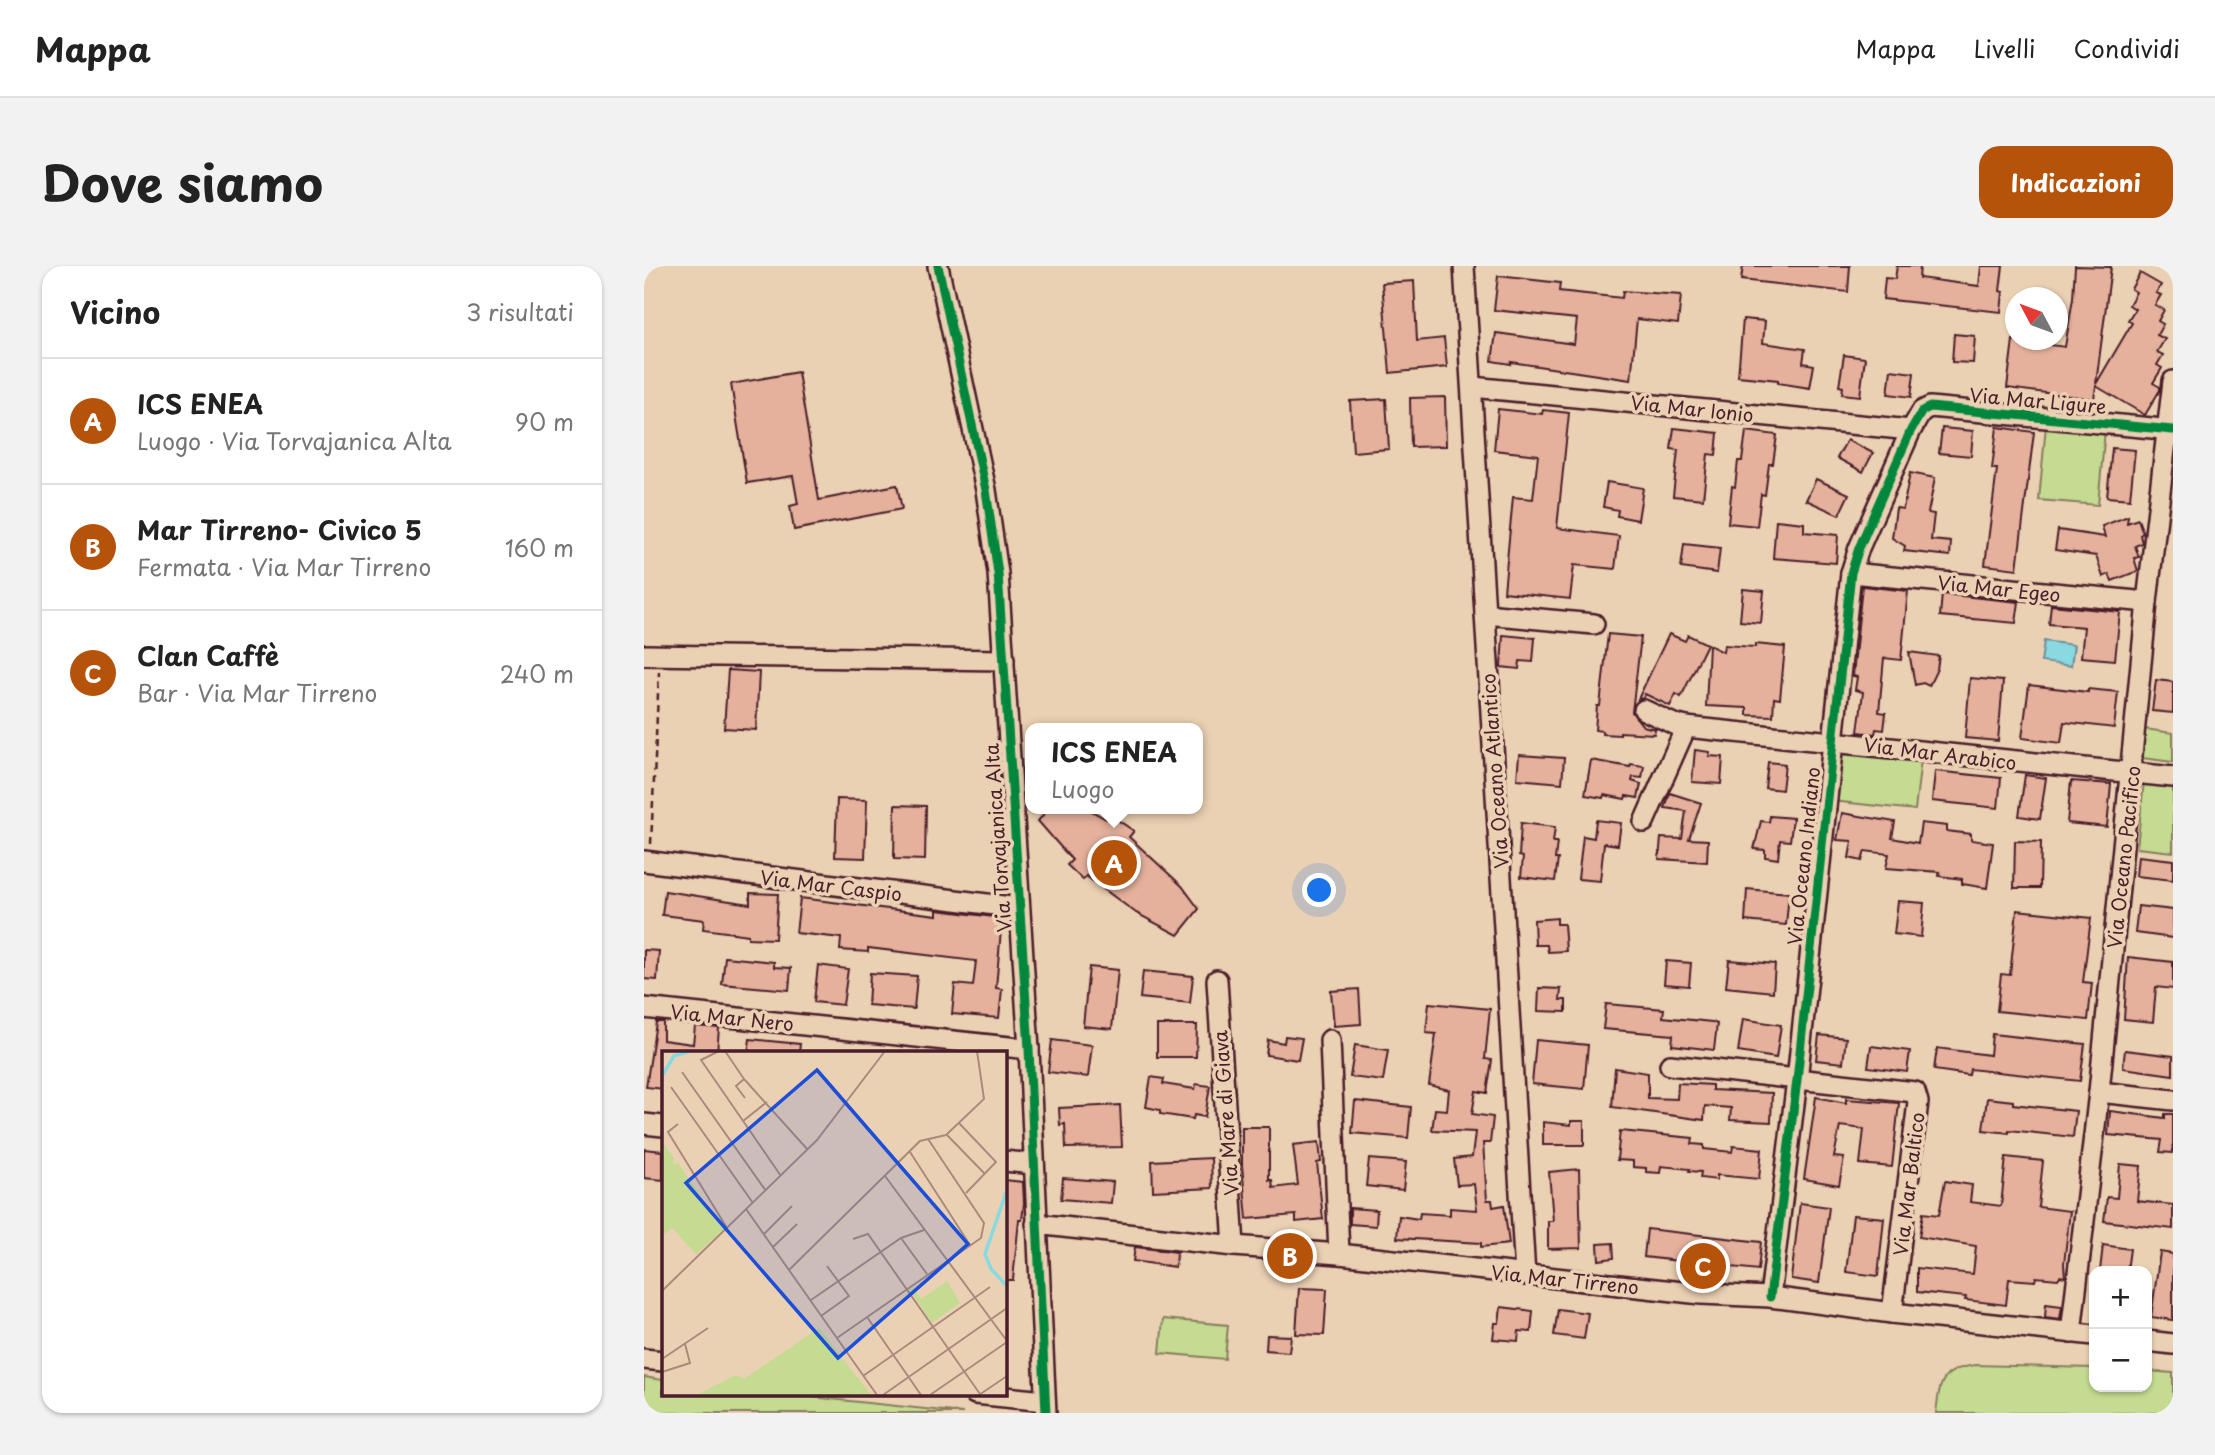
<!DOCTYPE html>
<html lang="it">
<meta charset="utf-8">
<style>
:root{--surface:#fff;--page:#f2f2f2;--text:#222;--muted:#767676;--line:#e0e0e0;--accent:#b45309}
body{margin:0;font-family:"Playpen Sans",sans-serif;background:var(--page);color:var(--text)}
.controls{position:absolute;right:21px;bottom:21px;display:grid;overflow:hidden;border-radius:14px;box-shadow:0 2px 5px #0004}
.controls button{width:63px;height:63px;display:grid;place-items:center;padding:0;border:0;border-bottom:2px solid var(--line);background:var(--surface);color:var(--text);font:35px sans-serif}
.compass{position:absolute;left:1361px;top:21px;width:63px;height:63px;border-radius:50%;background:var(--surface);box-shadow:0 2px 5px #0004;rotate:311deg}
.you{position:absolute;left:676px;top:625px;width:24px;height:24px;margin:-18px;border:5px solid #fff;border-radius:50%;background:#1a73e8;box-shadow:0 0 0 10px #1a73e833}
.badge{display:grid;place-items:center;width:46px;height:46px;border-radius:50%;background:var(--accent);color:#fff;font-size:23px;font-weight:700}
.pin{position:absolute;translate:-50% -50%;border:4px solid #fff;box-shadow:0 2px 7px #0006}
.popup{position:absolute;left:381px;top:457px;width:178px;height:91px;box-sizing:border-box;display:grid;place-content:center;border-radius:14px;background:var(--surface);filter:drop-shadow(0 2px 5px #0005);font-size:23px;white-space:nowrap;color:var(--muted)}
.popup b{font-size:26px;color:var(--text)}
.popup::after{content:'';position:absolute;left:50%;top:100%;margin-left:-14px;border:14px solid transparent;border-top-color:var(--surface)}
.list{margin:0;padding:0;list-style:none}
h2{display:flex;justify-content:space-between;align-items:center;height:91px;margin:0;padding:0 28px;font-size:30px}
h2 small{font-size:23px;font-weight:400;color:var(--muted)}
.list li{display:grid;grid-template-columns:46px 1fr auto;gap:21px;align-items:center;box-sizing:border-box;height:126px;padding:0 28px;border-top:2px solid var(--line)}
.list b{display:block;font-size:26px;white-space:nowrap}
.list p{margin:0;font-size:23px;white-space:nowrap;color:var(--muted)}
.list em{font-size:23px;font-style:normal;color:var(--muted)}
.map{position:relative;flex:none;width:1529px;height:1147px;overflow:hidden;border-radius:21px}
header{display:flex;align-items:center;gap:42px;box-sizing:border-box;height:98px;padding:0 35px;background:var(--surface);border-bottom:2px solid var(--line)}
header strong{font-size:33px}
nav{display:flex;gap:38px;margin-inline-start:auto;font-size:24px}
.intro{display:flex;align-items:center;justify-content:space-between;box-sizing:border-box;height:168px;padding:0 42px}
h1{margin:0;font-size:49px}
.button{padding:18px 32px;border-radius:21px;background:var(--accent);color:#fff;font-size:24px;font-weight:700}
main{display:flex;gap:42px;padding:0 42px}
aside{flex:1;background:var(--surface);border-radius:21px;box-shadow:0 2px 5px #0004}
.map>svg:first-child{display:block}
</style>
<header>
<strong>Mappa</strong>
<nav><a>Mappa</a><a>Livelli</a><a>Condividi</a></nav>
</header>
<div class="intro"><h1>Dove siamo</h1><a class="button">Indicazioni</a></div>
<main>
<aside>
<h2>Vicino<small>3 risultati</small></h2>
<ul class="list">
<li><span class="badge">A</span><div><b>ICS ENEA</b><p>Luogo · Via Torvajanica Alta</p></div><em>90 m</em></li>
<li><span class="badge">B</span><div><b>Mar Tirreno- Civico 5</b><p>Fermata · Via Mar Tirreno</p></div><em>160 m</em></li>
<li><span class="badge">C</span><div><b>Clan Caffè</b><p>Bar · Via Mar Tirreno</p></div><em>240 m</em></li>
</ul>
</aside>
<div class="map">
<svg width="1529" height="1147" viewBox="0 0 1529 1147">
<rect width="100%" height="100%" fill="#ebd1b3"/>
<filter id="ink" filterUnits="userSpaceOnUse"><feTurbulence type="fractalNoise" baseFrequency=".0143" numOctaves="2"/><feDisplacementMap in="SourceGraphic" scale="14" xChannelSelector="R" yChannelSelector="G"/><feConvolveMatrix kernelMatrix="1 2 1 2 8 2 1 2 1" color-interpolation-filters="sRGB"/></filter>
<g filter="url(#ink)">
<g fill="#c4db91" stroke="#877d5e" stroke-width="2">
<path d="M1402,159L1461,164L1454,239L1395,234Z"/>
<path d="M1501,463L1529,467V496L1498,492Z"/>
<path d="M1194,484L1277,493L1271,544L1188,535Z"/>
<path d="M1500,515L1529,518V586L1493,582Z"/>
<path d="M519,1053L584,1059L581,1093L516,1087Z"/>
<path d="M1331,1099L1450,1102V1121H1503V1105L1529,1107V1147H1292C1296,1116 1296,1104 1331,1099Z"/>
<path d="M0,1111L19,1114V1128H139L319,1147H0Z"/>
</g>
<path fill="#88d9e0" stroke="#6f8f98" stroke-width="2" d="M1400,375L1430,379L1427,400L1397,396Z"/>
<g fill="#e5b19c" stroke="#4a1f2b" stroke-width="2">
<path d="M1099,0H1206L1204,26L1097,14Z"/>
<path d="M1253,0H1276L1275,12L1335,20L1337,0H1359L1356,25L1359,26L1357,46L1239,33L1241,12L1251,13Z"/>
<path d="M1431,0L1467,1L1452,118L1488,57L1484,54L1491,43L1485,39L1492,26L1487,23L1496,7L1517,19L1512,27L1517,29L1511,39L1520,44L1514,55L1519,58L1513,69L1521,73L1513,86L1519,89L1513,99L1518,102L1509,117L1516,121V124L1501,149L1452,120L1450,133L1363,122L1369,74L1421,81L1429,32Z"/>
<path d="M854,10L916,17L915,25L978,32L979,25L1037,29L1034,58L993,53L987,114L867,96V98L848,95L852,67L930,78L933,53L850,44Z"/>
<path d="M770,15L773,75L800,72L803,101L746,107L738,17Z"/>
<path d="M1099,53L1121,55L1119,77L1161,83L1159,97L1170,99L1166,122L1134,117V114L1094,110Z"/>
<path d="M1310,68L1331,70L1329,97L1308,96Z"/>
<path d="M1200,89L1221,92L1216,130L1198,128L1199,121L1195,120Z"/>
<path d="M1247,104L1270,107L1267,131L1244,128Z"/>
<path d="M154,106L175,234L253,219L258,243L150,264L146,240L154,238L149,210L103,217L87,118Z"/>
<path d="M801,131L802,180L767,181L766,132Z"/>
<path d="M742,133L745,183L709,186L706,135Z"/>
<path d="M854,143L898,148L899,144L925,147L913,262L975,270L971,303L930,299L926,333L860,326L869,231L889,233L894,189L850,184Z"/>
<path d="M1353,161L1390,166L1373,303L1341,299L1353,203H1348Z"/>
<path d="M1030,162L1074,167L1072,189L1064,188L1059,233L1029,230L1034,184L1027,183Z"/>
<path d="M1298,162L1329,165L1327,190L1295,187Z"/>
<path d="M1102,165L1133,169L1129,198H1125L1121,229L1117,228L1113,260L1084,257L1088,220L1091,221L1094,195H1098Z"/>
<path d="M1203,174L1229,187L1219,206L1193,192Z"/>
<path d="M1468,182L1491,184L1486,233L1463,231Z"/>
<path d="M1266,207L1291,212L1284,247L1290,248L1287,274L1307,276L1306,290L1260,285L1261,280L1248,272L1252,242L1259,243Z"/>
<path d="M1172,213L1205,228L1195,249L1162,234Z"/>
<path d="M963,216L999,222L994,254L973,250L974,244L959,241Z"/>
<path d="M1484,250L1483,257L1494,253L1499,267L1496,269L1498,277L1491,280L1495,291L1490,292L1494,305L1468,315L1465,308L1459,311L1452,290L1411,284L1414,264L1461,271L1458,260Z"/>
<path d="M1132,254L1160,257V266L1194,269L1192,297L1129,292Z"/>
<path d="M1040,278L1076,282L1073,307L1037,302Z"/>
<path d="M1218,320L1264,325L1257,394L1240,392L1235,446L1242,447L1240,464L1232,463L1231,468L1214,466L1219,426L1211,424L1213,411L1209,410Z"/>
<path d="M1099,323L1120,325L1117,357L1096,355Z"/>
<path d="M1298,328L1375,336L1372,357L1296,350Z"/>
<path d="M1407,339L1476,346L1471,394L1437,391L1440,361L1405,358Z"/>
<path d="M964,368L997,371L988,446L999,460L1011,463L1010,468L976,466V469L958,468V465L951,464L953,440H956Z"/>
<path d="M1025,368L1041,375L1044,369L1063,378L1037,431L1032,428L1026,440L1001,428L1000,432L994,433Z"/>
<path d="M859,369L891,372L889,396L876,395L875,403L857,401Z"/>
<path d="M1111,378L1141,381L1136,433L1130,432L1129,450L1103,449V442L1062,440L1065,379L1079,386L1080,379L1111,381Z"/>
<path d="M1265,386L1295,390L1293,403L1285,420L1279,417L1271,419Z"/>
<path d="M84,404L115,406L112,464L80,462Z"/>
<path d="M1326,412L1359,415L1354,475L1321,472Z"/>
<path d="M1512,414L1529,416V447L1508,445Z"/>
<path d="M1385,419L1444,426V423L1474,426L1470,462L1420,456L1417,477L1378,472Z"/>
<path d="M1051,484L1066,486L1065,490L1079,491L1077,518L1048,516Z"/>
<path d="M875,489L920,492L918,517L873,513Z"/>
<path d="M947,494L986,501L987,498L1000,500L998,512L989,511L988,515L997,518L994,532L982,530L981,533L960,529L959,532L941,529Z"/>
<path d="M1124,496L1141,498L1138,524L1121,522Z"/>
<path d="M1291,505L1357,512L1354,542L1288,535Z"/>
<path d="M1381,509L1402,512L1396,553L1375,550Z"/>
<path d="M1427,515L1467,518L1463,561L1423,557Z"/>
<path d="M1026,527L1057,537L1045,573L1064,574L1063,596L1015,593L1017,572L1038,573L1042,545L1021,542Z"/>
<path d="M193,533L223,534L221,592L191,591Z"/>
<path d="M251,539L282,540L281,594L250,593Z"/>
<path d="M404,543H444L462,553L466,549L490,565L485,571L538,620L555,643L534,669L492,647L442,610L439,614L423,599L428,594L394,555Z"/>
<path d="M1198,547L1251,556L1248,572L1274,577L1277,557L1303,560V565L1327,568V574L1349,577L1343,622L1318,618V613L1295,610L1296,606L1242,602L1245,588L1221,585L1218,595L1205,592L1208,575L1193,574Z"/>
<path d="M1126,550L1149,552L1146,575L1136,574L1134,593L1121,591V584L1110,583L1117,555L1125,556Z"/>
<path d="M952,554L977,557L974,579L960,577L956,615L934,613L939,570L950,572Z"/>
<path d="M877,557L911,561L909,576H913L911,593H914L911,615L877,611L879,591L875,590Z"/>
<path d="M1371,575L1397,576L1396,622H1370Z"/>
<path d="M1494,590L1529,594V614L1492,610Z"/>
<path d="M1103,623L1145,627L1142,659L1101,655Z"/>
<path d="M21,625L106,638V627L134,628L131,673L104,672V669L59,663L60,654L18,649Z"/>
<path d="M156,632L293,649V644L358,652L352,722L358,723L355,752L308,748L311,718L329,720L332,695L224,682V686L196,684L197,672L152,667Z"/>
<path d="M1254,635L1280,637L1277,671L1250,668Z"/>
<path d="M1494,640L1529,644V672L1491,667Z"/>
<path d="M1373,644L1447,652L1439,716L1448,717L1444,754L1353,745L1357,708L1366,709Z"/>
<path d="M913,652V658H920L922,685L904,686L903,679H891L890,654Z"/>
<path d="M0,684L15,685L13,714L0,713Z"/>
<path d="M81,691L130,696V701L147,702L145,724L78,718Z"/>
<path d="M1484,691L1529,696V723L1512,721L1509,756L1480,753Z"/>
<path d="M1085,694L1131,698L1129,726L1082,721Z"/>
<path d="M1022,695L1047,697L1045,720L1020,718Z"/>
<path d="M174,699L204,703L199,739L170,736Z"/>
<path d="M445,701L474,704L468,763L439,760Z"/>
<path d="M499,705L549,710L546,737L496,732Z"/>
<path d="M226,707L273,710L270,743L224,739Z"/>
<path d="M895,722L917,723L916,734H922V746L894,745Z"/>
<path d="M715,723L717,758L690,760L687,725Z"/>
<path d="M785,737L846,743L841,793L848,794L843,827L832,825L828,848L849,851L846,877H839L843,934H848L849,941L860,939L865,978L837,981V977L753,972L755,950L775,953L776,947L806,949V942L833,944L830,918L813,919L810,893L828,891L831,866L788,864L791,843L803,844L805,824L785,819L792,768L782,767Z"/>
<path d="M962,738L1020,743L1019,751L1068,756L1073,758L1070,784L1028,779L1029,769L959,763Z"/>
<path d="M1099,753L1137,759L1132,792L1094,786Z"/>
<path d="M12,756H19V774L49,778L51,760L75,762L73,787H19V823L2,821Z"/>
<path d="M513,759H553L552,791H513Z"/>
<path d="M1348,768L1441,778L1436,815L1326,803L1325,809L1290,804L1293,782L1346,789Z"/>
<path d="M1175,769L1202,772L1199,797L1172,794Z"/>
<path d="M641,770L658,772L654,794L622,789L624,774L640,777Z"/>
<path d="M106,773L156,778L155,787H104Z"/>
<path d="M408,774L448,779L444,811L404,806Z"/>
<path d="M892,774L944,779L940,823L888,818Z"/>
<path d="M711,779L744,784L739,815L706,811Z"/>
<path d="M1227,780L1266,785L1263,806L1224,801Z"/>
<path d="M1481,784L1529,790V809L1479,802Z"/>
<path d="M971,802L1004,807V832L1033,833L1034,817L1068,819V824L1128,827L1127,856L1086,854L1087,842L1061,840L1060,854L968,841Z"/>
<path d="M507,811L520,813L519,818L551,823L552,818L566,820L561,851L550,849L549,853L516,848V844L502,841Z"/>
<path d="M1172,831L1202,837V833L1255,837L1248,901L1216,898L1220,863L1196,860L1190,891L1200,892L1195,919L1160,913Z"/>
<path d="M1343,832L1369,835V838L1432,845L1429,871L1365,864V867L1339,864Z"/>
<path d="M711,835L767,841L764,872L708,867Z"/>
<path d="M476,839L478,881L422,882L421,858L416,859L415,842Z"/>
<path d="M1466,845L1521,852V848H1529V887L1516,886L1518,874L1464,869Z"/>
<path d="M927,855H940V879H899V856L927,859Z"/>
<path d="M598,861H625V914H628L629,922L654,919L649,879L675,876L677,896L673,897L679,953L652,956V949L603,953L598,899Z"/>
<path d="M976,865L1049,872L1048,878L1060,879V883L1088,886L1089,880L1118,883L1115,913L1073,909V914L1056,912L1057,906L1045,905L1046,903L1017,900L1016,907L1002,906V902L989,901V895L973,894Z"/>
<path d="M0,883L19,885V914L0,912Z"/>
<path d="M1362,891L1399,895L1394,941L1426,945L1420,998L1421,1011L1416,1010L1414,1013L1392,1011L1391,1015L1365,1013L1362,1039L1321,1034L1322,1031L1273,1026V1002L1329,1008L1332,980L1275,971L1279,947L1295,949L1301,915L1328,919L1326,936L1357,940Z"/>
<path d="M567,892L568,922L509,925L508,895Z"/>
<path d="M725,893L762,896L759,924L722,920Z"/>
<path d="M1476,898L1497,900L1493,935L1529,939V963L1460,955L1463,931L1473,932Z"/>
<path d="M935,903L937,982L904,983V955H909L905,906Z"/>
<path d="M419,912L469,916L467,937L417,933Z"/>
<path d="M360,914L379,916L380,937L378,954H375L369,1014H360Z"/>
<path d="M1156,937L1185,941L1175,1017L1147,1013Z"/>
<path d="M706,942L733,944L732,960L706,958Z"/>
<path d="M1209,949L1240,952L1234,1010L1202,1006Z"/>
<path d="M1003,963L1117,976L1114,1004L1000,991Z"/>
<path d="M969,977L970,992L955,994L954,978Z"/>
<path d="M1459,979L1486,983L1483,1005H1456Z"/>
<path d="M491,981L533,986L531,1001L489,995Z"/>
<path d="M1516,986L1529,988V1054L1507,1051Z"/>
<path d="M655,1022L683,1023L680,1069L652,1068Z"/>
<path d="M1402,1038L1418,1040L1416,1053L1401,1051Z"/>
<path d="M857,1041L889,1045L887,1066L875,1065L874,1075L849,1073L851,1057H855Z"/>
<path d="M914,1043L944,1047L940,1073L910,1069Z"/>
<path d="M623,1069L647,1070L645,1086L622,1084Z"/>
</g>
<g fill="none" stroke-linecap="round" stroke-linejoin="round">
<g stroke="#4a1f2b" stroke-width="24">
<g id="minor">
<path d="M294,0L342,224L354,307L385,783L402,1147"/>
<path d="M820,0L881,1009"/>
<path d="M828,121L1267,164"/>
<path d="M1207,307L1503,336"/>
<path d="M841,348L950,358"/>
<path d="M0,389L360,394"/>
<path d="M1000,444L1030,458L1042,461"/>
<path d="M1000,556L1042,461L1529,511"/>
<path d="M0,595L375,642"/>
<path d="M573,714L590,980"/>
<path d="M0,742L385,783"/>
<path d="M686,774L695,988"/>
<path d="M1026,799L1271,826L1274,836L1248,1047"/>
<path d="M1455,826L1529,834"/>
<path d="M0,858L19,860"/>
<path d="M360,895L390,898"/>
<path d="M392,958L590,980L695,988L1057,1028L1126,1031L1248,1047L1450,1069"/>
<path d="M1126,1031L1153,814L1207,307L1215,282L1267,164L1278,145L1286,141L1529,164"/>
<path d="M1427,1067L1455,826L1503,336L1529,115"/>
<path d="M1503,1075L1529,1078"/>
<path d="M0,1093L19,1095"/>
<path d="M331,1128L401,1135"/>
</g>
</g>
<path stroke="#4a1f2b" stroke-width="2.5" stroke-dasharray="7 5" stroke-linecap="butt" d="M7,578L15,406"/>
<use href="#minor" stroke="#ebd1b3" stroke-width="19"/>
<g stroke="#ebd1b3" stroke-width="13">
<g id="cycleway">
<path d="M294,0L342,224L354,307L385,783L402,1147"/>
<path d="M1126,1031L1153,814L1207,307L1215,282L1267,164L1278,145L1286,141L1529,164"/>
</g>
</g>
<use href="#cycleway" stroke="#00873e" stroke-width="9"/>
</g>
</g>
<g text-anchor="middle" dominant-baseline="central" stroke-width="7" stroke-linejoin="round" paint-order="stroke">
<g font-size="19" fill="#4a1f2b" stroke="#ebd1b3">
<text transform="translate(1394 134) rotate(5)">Via Mar Ligure</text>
<text transform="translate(1048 142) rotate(6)">Via Mar Ionio</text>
<text transform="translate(1355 322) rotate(6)">Via Mar Egeo</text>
<text transform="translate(1296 487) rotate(7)">Via Mar Arabico</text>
<text transform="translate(850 505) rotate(-94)">Via Oceano Atlantico</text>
<text transform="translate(353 572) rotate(-94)">Via Torvajanica Alta</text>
<text transform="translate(1159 590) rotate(-84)">Via Oceano Indiano</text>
<text transform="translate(1479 591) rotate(-84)">Via Oceano Pacifico</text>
<text transform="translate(187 619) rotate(7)">Via Mar Caspio</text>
<text transform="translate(88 751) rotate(6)">Via Mar Nero</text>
<text transform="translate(581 847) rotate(-94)">Via Mare di Giava</text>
<text transform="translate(1264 918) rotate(-83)">Via Mar Baltico</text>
<text transform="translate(921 1013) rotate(6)">Via Mar Tirreno</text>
</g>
</g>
<g transform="translate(18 785)">
<rect width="345" height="345" fill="#ebd1b3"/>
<path d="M0,90L12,107L11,114L16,112L62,179L34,203L10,177L0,185ZM285,230L298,252L270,272L247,238L251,236L259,248ZM157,277L209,344H35L74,324L82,328Z" fill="#c4db91"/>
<path fill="none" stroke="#88d9e0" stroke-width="3.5" d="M0,25L12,5L28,0M345,139L323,203L329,218L345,235"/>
<path fill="none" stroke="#ab8a7d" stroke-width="2" d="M57,0L39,9L119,125M63,0L82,28L74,35L83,47M20,21L104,140M82,28L146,99M9,36L91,152M81,70L105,51M297,72L334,111L304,142M16,73L6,81L65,177M284,83L323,123M248,101L308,194M223,125L345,290M84,158L215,344M102,183L130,155M239,187L265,223M191,188L206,183L318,343M111,196L135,173M127,219L258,90L284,84L322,48L315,0M0,240L155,89L223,0M149,249L239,187L262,179M159,265L187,245L165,215M205,266L259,344M175,287L319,187L322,172L266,88M0,308L46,277M0,321L28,312L23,293M201,325L328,236M221,344L345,257M268,344L345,291M317,344L345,325"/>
<path fill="#1d4ed8" fill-opacity="0.15" stroke="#1d4ed8" stroke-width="3.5" d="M155,19L306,193L176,307L24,132Z"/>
<rect width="345" height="345" fill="none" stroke="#4a1f2b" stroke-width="3.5"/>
</g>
</svg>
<div class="controls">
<button>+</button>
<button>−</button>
</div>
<svg class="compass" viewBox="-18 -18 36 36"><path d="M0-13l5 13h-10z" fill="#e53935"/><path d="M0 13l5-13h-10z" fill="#767676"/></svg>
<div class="you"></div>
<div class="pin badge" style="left:470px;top:597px">A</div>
<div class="popup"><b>ICS ENEA</b>Luogo</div>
<div class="pin badge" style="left:646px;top:990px">B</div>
<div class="pin badge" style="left:1059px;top:1000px">C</div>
</div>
</main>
